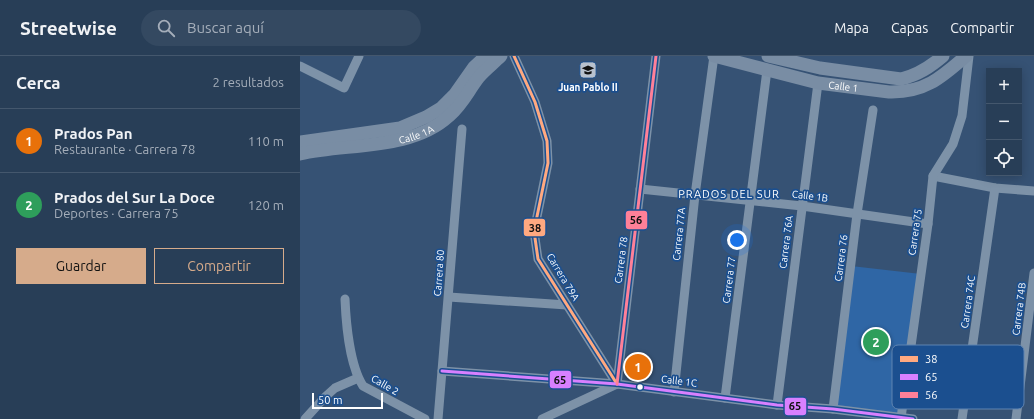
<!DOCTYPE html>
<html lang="es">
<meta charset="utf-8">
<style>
:root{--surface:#283e57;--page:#344961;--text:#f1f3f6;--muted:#a5aeba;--line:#44576d;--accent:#d6ab8b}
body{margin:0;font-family:Ubuntu,sans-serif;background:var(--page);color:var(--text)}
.controls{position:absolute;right:12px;top:12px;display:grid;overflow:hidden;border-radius:0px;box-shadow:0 2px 10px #0003}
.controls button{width:36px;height:36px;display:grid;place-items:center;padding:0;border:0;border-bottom:1px solid var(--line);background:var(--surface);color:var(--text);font:20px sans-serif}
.scale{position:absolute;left:12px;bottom:10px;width:71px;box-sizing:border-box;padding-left:4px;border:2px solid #fff;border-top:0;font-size:11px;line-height:14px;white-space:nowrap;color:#fff;-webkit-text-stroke:3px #1b4f8f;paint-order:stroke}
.you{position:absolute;left:437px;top:184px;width:14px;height:14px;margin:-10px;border:3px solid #fff;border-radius:50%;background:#1a73e8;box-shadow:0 0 0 6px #1a73e833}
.badge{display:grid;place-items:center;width:26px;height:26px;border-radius:50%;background:var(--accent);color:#fff;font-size:13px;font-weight:700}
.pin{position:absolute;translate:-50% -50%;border:2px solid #fff;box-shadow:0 1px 4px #0006}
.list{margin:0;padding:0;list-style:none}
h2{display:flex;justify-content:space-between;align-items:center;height:52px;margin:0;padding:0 16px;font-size:17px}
h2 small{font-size:13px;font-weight:400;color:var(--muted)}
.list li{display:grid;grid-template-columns:26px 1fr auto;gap:12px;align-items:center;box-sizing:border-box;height:64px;padding:0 16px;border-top:1px solid var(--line)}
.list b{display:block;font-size:15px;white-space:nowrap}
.list p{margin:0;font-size:13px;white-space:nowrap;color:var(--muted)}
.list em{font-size:13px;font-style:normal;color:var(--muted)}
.actions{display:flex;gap:8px;padding:12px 16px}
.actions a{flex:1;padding:9px 0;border:1px solid var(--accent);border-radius:0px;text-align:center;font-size:14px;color:var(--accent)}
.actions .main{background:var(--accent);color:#111}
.icon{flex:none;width:22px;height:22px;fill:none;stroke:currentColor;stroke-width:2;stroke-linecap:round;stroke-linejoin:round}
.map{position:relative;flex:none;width:734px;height:363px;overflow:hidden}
header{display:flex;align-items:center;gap:24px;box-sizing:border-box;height:56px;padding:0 20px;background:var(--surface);border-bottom:1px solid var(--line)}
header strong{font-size:19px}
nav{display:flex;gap:22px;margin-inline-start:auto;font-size:14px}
.search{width:280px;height:36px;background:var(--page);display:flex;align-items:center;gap:10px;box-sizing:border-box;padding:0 14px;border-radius:22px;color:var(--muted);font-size:15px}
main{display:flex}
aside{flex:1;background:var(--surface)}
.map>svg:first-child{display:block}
</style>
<header>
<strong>Streetwise</strong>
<div class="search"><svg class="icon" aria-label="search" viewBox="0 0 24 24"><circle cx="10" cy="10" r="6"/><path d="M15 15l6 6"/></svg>Buscar aquí</div>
<nav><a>Mapa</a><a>Capas</a><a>Compartir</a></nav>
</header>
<main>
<aside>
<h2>Cerca<small>2 resultados</small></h2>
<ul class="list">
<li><span class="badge" style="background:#e8710a">1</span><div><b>Prados Pan</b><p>Restaurante · Carrera 78</p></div><em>110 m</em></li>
<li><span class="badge" style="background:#2e9e5b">2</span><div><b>Prados del Sur La Doce</b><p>Deportes · Carrera 75</p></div><em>120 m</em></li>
</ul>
<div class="actions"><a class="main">Guardar</a><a>Compartir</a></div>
</aside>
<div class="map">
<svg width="734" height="363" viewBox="0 0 734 363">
<rect width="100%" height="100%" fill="#365274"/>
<path fill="#2f66a5" d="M551,210L621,218L601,362L533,353Z"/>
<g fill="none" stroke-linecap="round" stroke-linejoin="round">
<g stroke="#7d92a8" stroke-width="9">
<path d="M214,0L235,46L247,85L248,107L234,175L238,203L317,328"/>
<path d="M0,10L44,32L59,0"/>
<path d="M633,120L695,132L734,135"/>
<path d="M340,133L502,150L628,168"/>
<path d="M149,241L267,249"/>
<path d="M45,243C46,268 50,310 63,330L125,363"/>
<path d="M142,315L317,328L477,349L533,353L613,363"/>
<path d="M317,328L356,0"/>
<path d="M374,336L395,139L414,0"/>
<path d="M425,342L467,14"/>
<path d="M477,349L518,27"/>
<path d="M533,353L557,158L573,54"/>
<path d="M601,362L628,168L633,120L653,88L662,60L669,0"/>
<path d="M5,363L25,341L35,332L58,322"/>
<path d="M138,363L162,73"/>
<path d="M242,363L315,329"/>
<path d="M662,363L695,132"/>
<path d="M716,363L734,217"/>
</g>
<g stroke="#798da4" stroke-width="13">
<path id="s1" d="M414,0L518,27L589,36C624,37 641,22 666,0"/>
<path d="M468,0L520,12L601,23C618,19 630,11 643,0"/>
<path d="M0,86L100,72L126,61L141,52L155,38L174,11L186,0"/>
<path id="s2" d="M0,98C47,87 111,95 149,60C163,48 168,35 179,21C185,14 194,7 201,0"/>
</g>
<g stroke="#1b4f8f" stroke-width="6">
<path id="bus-1" d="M214,0L235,46L247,85L248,107L234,175L238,203L317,328"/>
</g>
<g stroke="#1b4f8f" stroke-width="6">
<path id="bus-2" d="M142,315L317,328L477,349L533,353L613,363"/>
</g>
<g stroke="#1b4f8f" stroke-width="6">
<path id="bus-3" d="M317,328L356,0"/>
</g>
<use href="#bus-1" stroke="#ffa980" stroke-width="3"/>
<use href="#bus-2" stroke="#d880ff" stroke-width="3"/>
<use href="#bus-3" stroke="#ff8098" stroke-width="3"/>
</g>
<defs>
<g id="school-square" transform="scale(0.9)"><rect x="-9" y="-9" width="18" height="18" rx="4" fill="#b9c2ce" stroke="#1b4f8f"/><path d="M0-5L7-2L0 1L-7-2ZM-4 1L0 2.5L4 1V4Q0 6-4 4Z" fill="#111"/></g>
</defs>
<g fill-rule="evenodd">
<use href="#school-square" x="288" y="14"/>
</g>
<circle fill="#fff" stroke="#1b4f8f" stroke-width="1.5" cx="340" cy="331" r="3.5"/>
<g text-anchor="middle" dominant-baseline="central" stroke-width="3.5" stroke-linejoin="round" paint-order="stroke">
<g font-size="10" fill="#fff" stroke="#1b4f8f">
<text stroke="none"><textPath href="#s1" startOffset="133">Calle 1</textPath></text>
<text stroke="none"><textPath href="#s2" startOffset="118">Calle 1A</textPath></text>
<text transform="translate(510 140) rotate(7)">Calle 1B</text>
<text transform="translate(615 176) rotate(-82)">Carrera 75</text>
<text transform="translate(379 178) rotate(-84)">Carrera 77A</text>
<text transform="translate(486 186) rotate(-83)">Carrera 76A</text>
<text transform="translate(541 202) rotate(-83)">Carrera 76</text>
<text transform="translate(321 204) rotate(-83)">Carrera 78</text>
<text transform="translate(139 217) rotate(-86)">Carrera 80</text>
<text transform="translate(263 221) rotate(59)">Carrera 79A</text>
<text transform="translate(429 224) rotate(-83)">Carrera 77</text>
<text transform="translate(668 246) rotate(-82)">Carrera 74C</text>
<text transform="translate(719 253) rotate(-83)">Carrera 74B</text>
<text transform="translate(379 325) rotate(7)">Calle 1C</text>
<text transform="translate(85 329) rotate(30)">Calle 2</text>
</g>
<g font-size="10" font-weight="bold" fill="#fff" stroke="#1b4f8f">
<text x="288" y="31">Juan Pablo II</text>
</g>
<g font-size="11" letter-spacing="1" fill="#fff" stroke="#1b4f8f">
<text x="429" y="138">PRADOS DEL SUR</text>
</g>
</g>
<rect x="592" y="289" width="132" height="64" rx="6" fill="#1b4f8f" stroke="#5f84b1" stroke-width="1"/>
<rect x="600" y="300" width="18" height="6" fill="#ffa980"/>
<rect x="600" y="318" width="18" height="6" fill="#d880ff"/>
<rect x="600" y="336" width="18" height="6" fill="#ff8098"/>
<g font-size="11" fill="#fff">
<text x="625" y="307">38</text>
<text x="625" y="325">65</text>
<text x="625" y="343">56</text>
</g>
<g stroke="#1b4f8f" stroke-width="1.5">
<rect x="325" y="154" width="23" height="20" rx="4" fill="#ff8098"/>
<rect x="223" y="162" width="23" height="19" rx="4" fill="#ffa980"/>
<rect x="249" y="314" width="23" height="19" rx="4" fill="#d880ff"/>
<rect x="484" y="341" width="23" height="19" rx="4" fill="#d880ff"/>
</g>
<g font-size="11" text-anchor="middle" font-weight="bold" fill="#111">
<text x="336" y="168">56</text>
<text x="235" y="176">38</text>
<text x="260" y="328">65</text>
<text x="495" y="354">65</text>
</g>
</svg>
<div class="controls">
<button>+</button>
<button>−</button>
<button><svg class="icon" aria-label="locate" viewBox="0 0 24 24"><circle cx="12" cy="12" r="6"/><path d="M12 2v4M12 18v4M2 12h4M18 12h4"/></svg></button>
</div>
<div class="scale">50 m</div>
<div class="you"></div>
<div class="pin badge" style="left:338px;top:311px;background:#e8710a">1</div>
<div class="pin badge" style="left:576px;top:286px;background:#2e9e5b">2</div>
</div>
</main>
